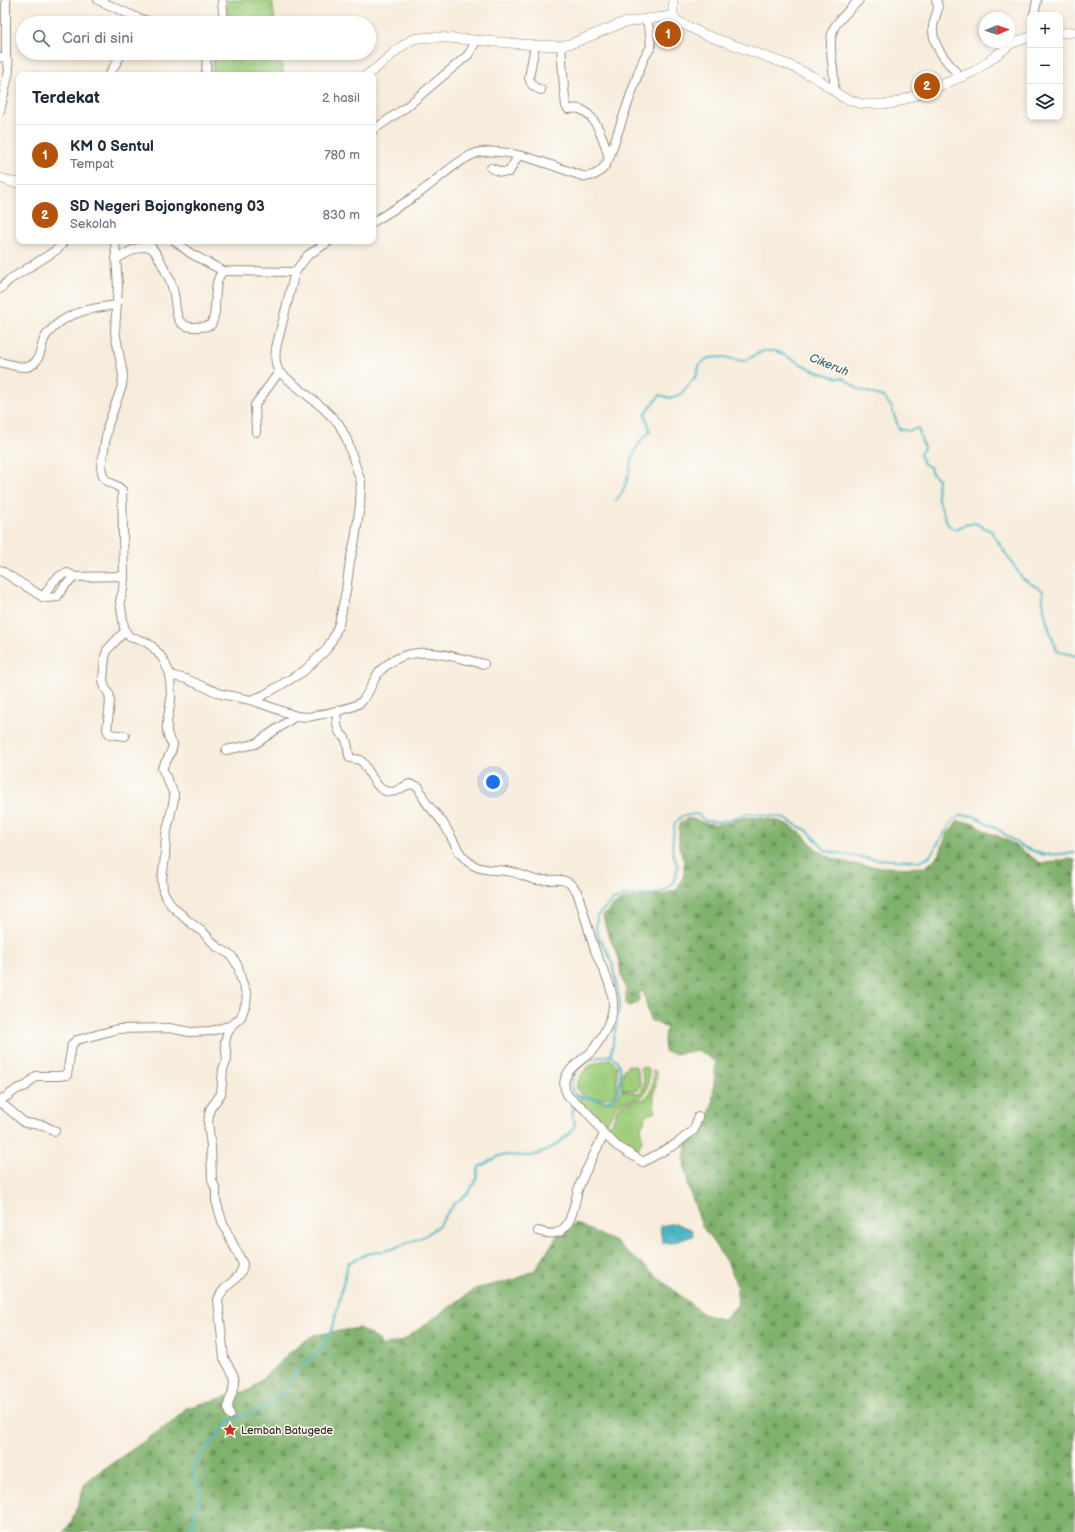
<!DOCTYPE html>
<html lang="id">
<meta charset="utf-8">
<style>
:root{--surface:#fff;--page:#f6f6f7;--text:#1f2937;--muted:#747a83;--line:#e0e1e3;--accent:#b45309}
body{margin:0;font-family:"Balsamiq Sans",sans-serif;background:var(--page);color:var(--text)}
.controls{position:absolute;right:12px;top:12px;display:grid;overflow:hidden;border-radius:8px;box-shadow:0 2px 6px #0003}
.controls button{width:36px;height:36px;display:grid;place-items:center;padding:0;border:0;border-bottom:1px solid var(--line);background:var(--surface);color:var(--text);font:20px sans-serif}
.compass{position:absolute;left:979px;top:12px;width:36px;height:36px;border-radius:50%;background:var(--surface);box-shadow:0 2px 6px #0003;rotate:88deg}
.you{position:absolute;left:493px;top:782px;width:14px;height:14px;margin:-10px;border:3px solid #fff;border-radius:50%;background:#1a73e8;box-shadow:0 0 0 6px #1a73e833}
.badge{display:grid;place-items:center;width:26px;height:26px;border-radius:50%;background:var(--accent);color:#fff;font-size:13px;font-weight:700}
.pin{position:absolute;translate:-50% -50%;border:2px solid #fff;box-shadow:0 1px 4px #0006}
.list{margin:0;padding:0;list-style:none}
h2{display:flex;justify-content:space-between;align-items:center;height:52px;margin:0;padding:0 16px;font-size:17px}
h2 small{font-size:13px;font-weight:400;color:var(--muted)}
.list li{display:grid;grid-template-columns:26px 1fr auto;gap:12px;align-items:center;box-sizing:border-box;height:60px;padding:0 16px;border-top:1px solid var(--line)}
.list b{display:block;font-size:15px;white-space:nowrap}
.list p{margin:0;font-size:13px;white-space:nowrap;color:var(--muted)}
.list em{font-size:13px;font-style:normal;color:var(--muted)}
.icon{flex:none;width:22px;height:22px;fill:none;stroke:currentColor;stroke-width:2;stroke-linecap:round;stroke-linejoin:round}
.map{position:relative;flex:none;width:1075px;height:1532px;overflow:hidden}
.search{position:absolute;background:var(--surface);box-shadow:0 2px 6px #0003;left:16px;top:16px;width:360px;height:44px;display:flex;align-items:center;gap:10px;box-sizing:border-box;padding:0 14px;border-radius:22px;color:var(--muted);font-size:15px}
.panel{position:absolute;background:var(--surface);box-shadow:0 2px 6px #0003;left:16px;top:72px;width:360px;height:172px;border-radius:8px}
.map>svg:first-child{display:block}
</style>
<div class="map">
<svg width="1075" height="1532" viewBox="0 0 1075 1532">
<defs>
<pattern id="forest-firs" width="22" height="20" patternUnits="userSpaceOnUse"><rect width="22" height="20" fill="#7fb16c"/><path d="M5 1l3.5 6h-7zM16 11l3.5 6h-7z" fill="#699058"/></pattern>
<pattern id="park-dots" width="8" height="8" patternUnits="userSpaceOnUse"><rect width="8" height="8" fill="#9fce7c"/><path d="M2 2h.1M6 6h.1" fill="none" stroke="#8ab16b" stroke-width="1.8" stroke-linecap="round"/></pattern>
<pattern id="water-ripples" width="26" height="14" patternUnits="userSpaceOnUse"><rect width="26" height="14" fill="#49b6c4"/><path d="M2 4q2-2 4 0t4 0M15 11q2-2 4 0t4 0" fill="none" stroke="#3e949f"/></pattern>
</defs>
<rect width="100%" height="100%" fill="#fdfcf7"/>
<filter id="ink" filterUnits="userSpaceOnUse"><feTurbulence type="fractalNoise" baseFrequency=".025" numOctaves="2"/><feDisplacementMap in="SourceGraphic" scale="8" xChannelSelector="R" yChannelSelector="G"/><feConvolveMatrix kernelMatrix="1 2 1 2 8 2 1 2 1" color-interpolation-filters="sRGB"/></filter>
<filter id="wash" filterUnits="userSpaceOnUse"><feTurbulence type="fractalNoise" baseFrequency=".012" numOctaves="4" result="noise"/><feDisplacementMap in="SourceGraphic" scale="16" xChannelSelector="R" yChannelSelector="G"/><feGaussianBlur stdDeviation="0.9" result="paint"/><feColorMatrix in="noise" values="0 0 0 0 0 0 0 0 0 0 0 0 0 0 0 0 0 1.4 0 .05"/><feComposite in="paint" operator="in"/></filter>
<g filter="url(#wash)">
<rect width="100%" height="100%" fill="#f7ecdb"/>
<g fill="#9fce7c" stroke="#6d7c4d">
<path d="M610,1058L617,1066V1085L614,1096C603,1100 583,1099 576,1089C577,1079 585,1067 595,1063C600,1061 605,1061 610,1058Z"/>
<path d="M628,1065L635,1066L638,1072L641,1086L636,1090L621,1089C623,1080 620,1071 628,1065Z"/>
<path d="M645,1067L649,1069C649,1080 649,1096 637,1099C630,1100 624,1100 619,1104C612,1109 612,1117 607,1123L598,1122L579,1101V1099C591,1094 602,1108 617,1099L621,1090L639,1093C647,1086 644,1077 640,1069V1068Z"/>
<path d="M653,1070L657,1072C657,1085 650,1100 656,1112L647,1115L641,1127L642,1141L638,1148V1156L626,1149L601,1126L612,1124C614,1119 614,1114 617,1109C631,1092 654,1115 653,1070Z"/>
</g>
<path fill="url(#forest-firs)" stroke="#5d6e45" d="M745,817C765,818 786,819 802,834C808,839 814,848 822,853C849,869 895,868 926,867L940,853L947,834L958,821L974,823L985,831L1007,840L1042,864L1068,859L1075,860V1532H64L72,1521L86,1481L172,1422L186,1408L250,1390L296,1347L314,1335L359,1328L379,1340L381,1346L402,1341L475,1289L516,1279L535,1270L559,1233L576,1223L615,1242L703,1314L724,1320L738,1304L736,1283L728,1264L702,1226L688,1186L684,1161L687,1141L701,1138L712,1106L716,1062L698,1050L675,1054L665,1052C664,1043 663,1036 667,1028L650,1020L644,993L642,991L639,993C640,1001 637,1004 629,1006L626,1004V990L621,975L619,958L607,932L603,916L612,906L624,899L662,895L677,890L684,875V862L679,846V824L688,818C697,819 702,823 710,824C723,826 733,821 745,817Z"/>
<g fill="url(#park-dots)" stroke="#6d7c4d">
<path d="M227,0H272L275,23H228Z"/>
<path d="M214,53H279L284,75H212Z"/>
</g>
<path fill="url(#water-ripples)" stroke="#427071" d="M675,1223L692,1230L693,1236L671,1243H662L660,1226Z"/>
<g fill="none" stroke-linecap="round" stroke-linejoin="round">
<g stroke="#49b6c4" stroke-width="2">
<path d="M615,502C630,486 628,466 636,449C639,442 646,436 650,431L645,414L660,395L670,398L681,394L696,376L700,364L708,358L724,357L744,361L763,351H776L815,371L838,378H843L858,389L883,397L891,406L899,429L909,431L918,428L924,448L920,454L923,463L930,467L931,472L938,479L937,496L948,525L955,529L965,525L975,523L991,531L1022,578L1043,591C1042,612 1050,632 1057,651L1073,655L1075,656"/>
<path d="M577,1096C587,1097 602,1103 611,1100C620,1096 622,1073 619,1065C618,1061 614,1058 611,1055"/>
<path d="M575,1100L577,1096C564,1087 576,1068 586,1062C593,1058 603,1056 611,1055L620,1002L612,963L607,951L599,938L596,928L597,916L612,901L624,896L656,894L666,890L674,881L678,867L673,854L672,846L675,823L682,816L697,814L706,821L717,822L729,820L747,813L781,817L808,831L826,851L871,859L919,861L930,856L953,820L962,815L974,816L999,830L1021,846L1044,855L1075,853"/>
<path d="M190,1532L201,1496L194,1475L195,1462L231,1420L268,1407L287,1389L297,1369L320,1352L333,1327L348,1263L366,1254L389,1250L425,1236L439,1225L454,1204L467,1194L475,1183L479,1167L501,1155L531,1156L544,1152L557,1144L570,1133L574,1128L575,1123L572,1116L574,1104"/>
</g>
</g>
</g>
<g filter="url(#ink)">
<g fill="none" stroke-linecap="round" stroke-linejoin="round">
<g stroke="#998b7c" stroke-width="10">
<g id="minor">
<path d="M98,0L138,18L155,23"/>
<path d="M222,0L224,23"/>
<path d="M936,0C941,9 934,17 933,27C932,48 948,62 960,77"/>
<path d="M1034,15L1037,0"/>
<path d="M535,45L529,78C530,84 534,88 541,90"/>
<path d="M561,46L564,88L566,106L568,109C572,109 576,108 580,109C596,115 605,143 609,158"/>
<path d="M0,57L6,59L8,62L9,71L0,111"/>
<path d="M6,59V0"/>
<path d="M109,75L122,53"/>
<path d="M206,75L207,53"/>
<path d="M834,90C836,72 826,45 834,28C839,18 851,9 859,0"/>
<path d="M373,130L405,108L468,55L477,40"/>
<path d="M491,168L501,172H509L518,156"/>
<path d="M373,222C388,213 403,204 418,194C434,183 462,155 481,152C512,148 553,166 582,176C596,178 604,170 609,158L639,71L644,58L651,47L650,32L646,19"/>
<path d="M115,241L118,286L115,331L123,375L122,386L108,425L101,467L103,476L107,481L117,486L122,490L124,576L123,590L120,601L124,627L127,634L130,637L146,642L153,647L163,659L170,674L173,676L186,679L221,694L251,700L296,716L308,717C322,714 351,710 361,702C370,694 372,680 380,671C410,640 449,656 484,664"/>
<path d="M175,241L190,253L223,271L295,272"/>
<path d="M116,259C126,254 141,243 152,248C158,255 171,280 173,290C178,306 171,328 195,327C201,327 206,327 211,325C220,309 210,286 223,271"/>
<path d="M0,289L9,280L58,249L64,241"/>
<path d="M0,362C9,364 22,369 30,366C40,362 41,347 44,339C46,335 49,332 52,329C69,311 94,308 117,305"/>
<path d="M256,432L255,405L279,372"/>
<path d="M0,570L43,597L47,598L57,597L65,585L75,577L124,576"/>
<path d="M43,597C50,587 55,575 68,573L75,577"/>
<path d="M170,674C170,682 171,691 171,699C170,712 161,733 173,744C172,753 167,760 162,768L174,794V799L166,835L165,857L162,879L163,891L171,905L187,920L204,933L217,947L231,955L238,966L241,979L247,995L246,1003L241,1017L232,1025L227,1034L225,1042L227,1060L223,1069L221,1094L210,1109L208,1123L211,1146L212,1180L216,1190V1201L223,1224L243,1264C242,1281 222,1284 218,1300L224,1358C228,1367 234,1372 235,1381C235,1394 224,1402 230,1415"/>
<path d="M251,700L264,695L304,671L326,650L333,638L339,624L346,591L350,561L355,540L360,505L361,482L347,440L339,424L323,408L279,372C275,364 275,358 276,348L295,272L308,255L330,241"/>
<path d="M336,711C337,717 336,728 340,733C342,736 345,736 346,740C349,746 347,752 350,758C353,759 357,759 360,760C370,766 374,797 396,791C400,789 405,786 410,784L419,787C423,803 434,810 443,823C453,837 457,856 473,865C484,872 500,869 512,872C520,874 528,878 536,880C553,882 565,873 577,892C584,912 589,933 596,953C603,971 614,988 613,1007C612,1020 600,1041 592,1051C581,1062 556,1073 567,1094C571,1101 580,1104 585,1110C592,1117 598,1126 604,1134C596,1151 586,1169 579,1187C575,1199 573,1220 564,1228C557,1236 547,1234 538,1231"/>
<path d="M125,736L110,734L107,730L110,701L109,694L105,688L103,680L105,657L107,650L125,631"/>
<path d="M226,750L255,744L296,716"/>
<path d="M0,1099L6,1097L17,1089L26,1086L36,1076H59L67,1075L72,1044L77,1040L118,1029L169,1028L190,1032L211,1031L232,1025"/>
<path d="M0,1102L25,1123L43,1125L55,1131"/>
<path d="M604,1134L617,1146L643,1162L676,1144L694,1130L698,1117"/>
</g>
</g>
<g stroke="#998b7c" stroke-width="10">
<g id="tertiary">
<path d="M673,16V0"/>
<path d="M1060,33L1075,32"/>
<path d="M366,75C381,67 400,44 414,39C421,37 429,38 436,37L535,45L561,46L573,43L622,23L646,19L673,16L679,22L703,34L789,65L812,76L821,81L842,97L862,104H891L924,92L973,72L986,63L1012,43L1030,37"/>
<path d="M0,178L12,182L19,183"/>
</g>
</g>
<use href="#minor" stroke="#fff" stroke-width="8"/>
<use href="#tertiary" stroke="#fff" stroke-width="9"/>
</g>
</g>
<defs>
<g id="sight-bare" transform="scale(1.08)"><path d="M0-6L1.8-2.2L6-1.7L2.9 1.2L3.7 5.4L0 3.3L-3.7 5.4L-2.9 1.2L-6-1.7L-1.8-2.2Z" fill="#c8321e" stroke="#fdfcf7" stroke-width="2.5" paint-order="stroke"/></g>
</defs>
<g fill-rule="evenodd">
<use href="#sight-bare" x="230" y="1430"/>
</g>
<g text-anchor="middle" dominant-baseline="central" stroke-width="3" stroke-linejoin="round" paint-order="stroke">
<g font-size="11" fill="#3b2a1e" stroke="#fdfcf7" text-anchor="start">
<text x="241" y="1430">Lembah Batugede</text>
</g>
<g font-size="12" font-style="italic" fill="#416260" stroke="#fdfcf7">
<text transform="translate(829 365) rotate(22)">Cikeruh</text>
</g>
</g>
</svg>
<div class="controls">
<button>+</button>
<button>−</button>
<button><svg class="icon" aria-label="layers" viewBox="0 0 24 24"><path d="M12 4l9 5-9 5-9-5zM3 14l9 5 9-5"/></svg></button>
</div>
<svg class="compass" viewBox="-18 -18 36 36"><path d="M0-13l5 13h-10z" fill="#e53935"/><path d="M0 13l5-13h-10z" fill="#747a83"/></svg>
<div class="you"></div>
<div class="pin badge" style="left:668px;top:34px">1</div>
<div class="pin badge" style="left:927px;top:86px">2</div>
<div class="search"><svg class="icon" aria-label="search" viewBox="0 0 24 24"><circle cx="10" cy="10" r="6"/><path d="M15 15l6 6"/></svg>Cari di sini</div>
<section class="panel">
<h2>Terdekat<small>2 hasil</small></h2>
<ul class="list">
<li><span class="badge">1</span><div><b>KM 0 Sentul</b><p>Tempat</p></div><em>780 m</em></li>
<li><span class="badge">2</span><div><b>SD Negeri Bojongkoneng 03</b><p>Sekolah</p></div><em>830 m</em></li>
</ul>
</section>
</div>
